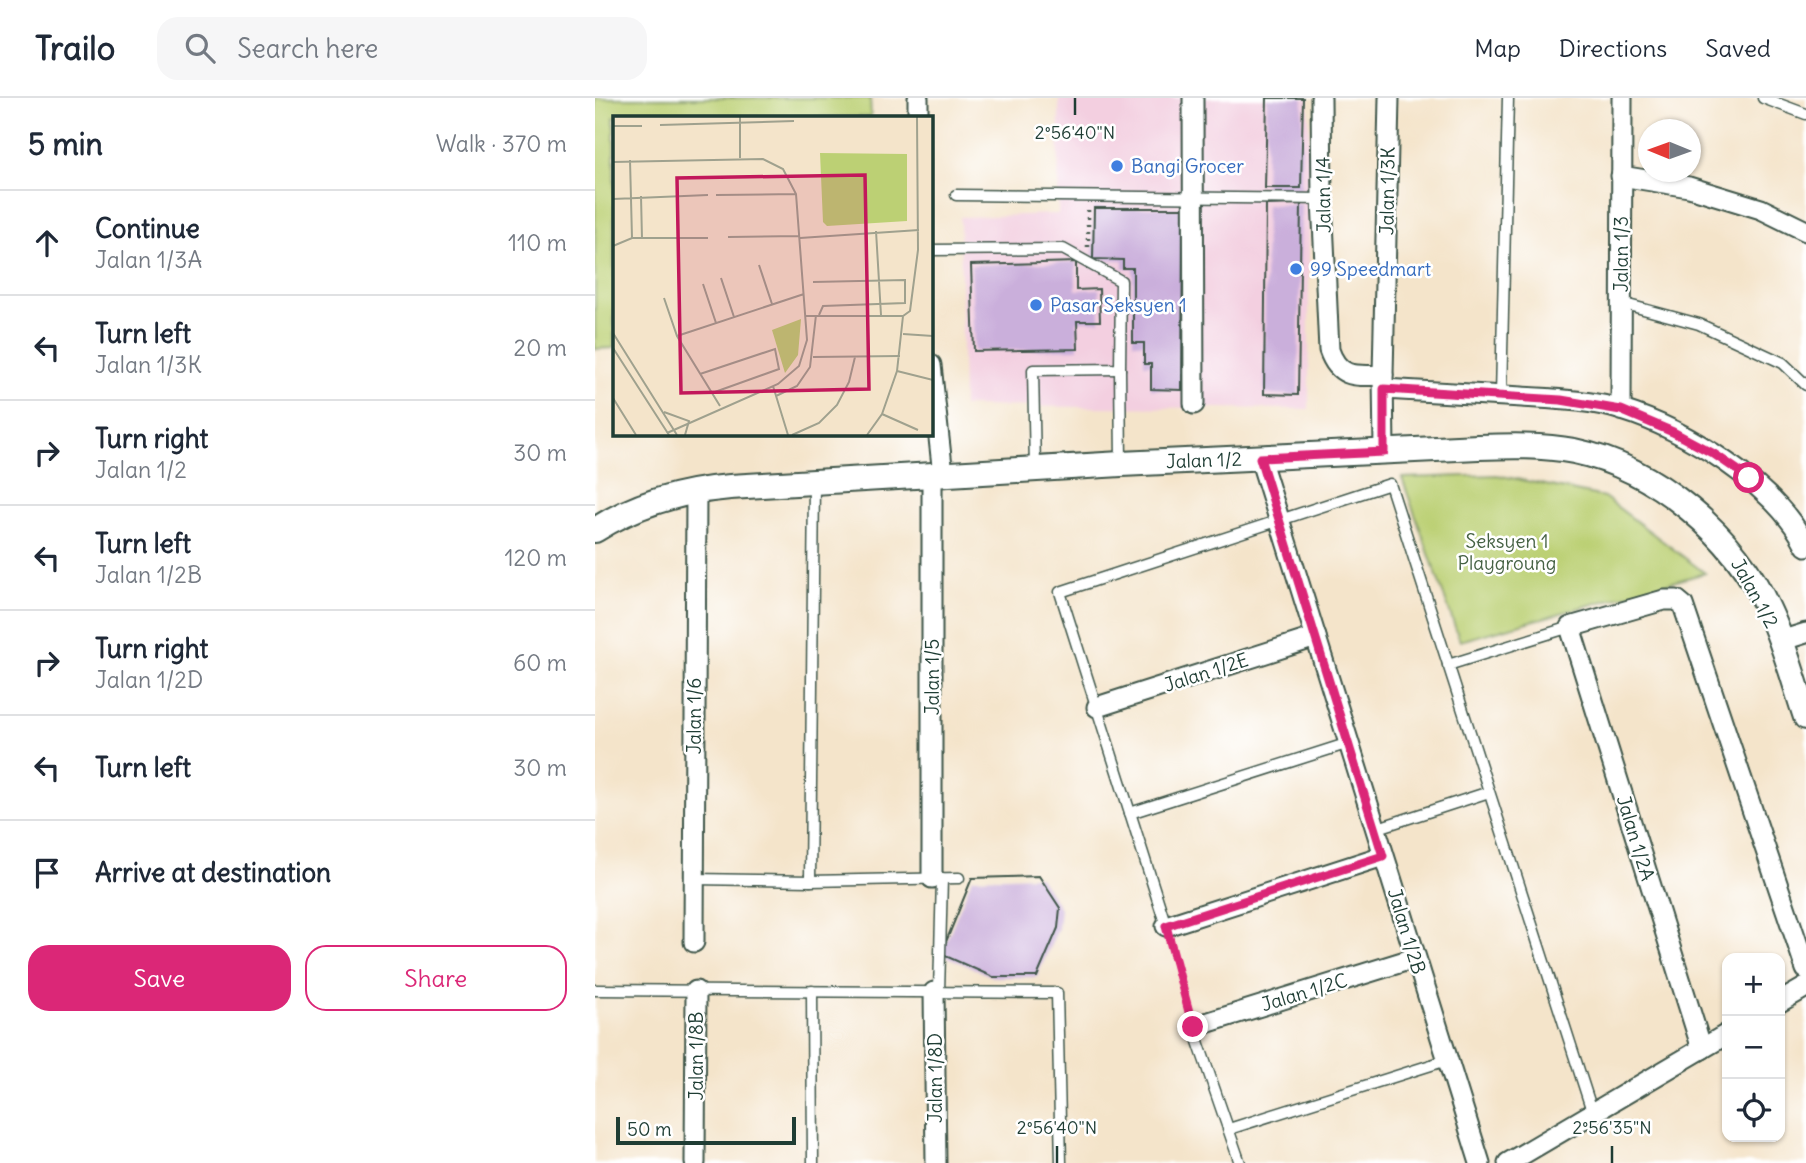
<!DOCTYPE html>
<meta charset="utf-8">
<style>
:root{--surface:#fff;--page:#f6f6f7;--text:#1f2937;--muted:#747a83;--line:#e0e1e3;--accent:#db2777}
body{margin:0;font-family:Delius,sans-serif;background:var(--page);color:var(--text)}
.controls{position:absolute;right:21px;bottom:21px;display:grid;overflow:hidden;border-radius:14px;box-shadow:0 2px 5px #0004}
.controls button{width:63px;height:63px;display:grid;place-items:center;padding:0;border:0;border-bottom:2px solid var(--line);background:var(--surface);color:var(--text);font:35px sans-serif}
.compass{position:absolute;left:1043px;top:21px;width:63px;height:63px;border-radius:50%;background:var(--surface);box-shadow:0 2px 5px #0004;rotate:271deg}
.scale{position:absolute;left:21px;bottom:18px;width:180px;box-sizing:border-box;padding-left:7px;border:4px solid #1f3d34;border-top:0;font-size:19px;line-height:24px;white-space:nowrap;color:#1f3d34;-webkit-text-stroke:5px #fff;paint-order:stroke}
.stop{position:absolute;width:21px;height:21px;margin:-16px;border:5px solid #db2777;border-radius:50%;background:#fff}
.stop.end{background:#db2777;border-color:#fff;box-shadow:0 2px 7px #0008}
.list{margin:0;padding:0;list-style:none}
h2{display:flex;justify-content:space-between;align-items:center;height:91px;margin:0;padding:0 28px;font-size:30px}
h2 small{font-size:23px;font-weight:400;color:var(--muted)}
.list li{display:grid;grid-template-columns:46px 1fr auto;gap:21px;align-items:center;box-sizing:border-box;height:105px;padding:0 28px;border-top:2px solid var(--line)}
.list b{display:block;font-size:26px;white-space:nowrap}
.list p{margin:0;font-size:23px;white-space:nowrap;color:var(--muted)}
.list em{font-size:23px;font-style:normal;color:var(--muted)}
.actions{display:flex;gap:14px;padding:21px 28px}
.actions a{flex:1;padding:16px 0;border:2px solid var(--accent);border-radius:21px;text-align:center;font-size:24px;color:var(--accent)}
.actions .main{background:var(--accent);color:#fff}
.icon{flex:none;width:38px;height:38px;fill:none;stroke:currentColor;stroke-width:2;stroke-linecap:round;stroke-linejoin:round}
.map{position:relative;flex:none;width:1211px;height:1065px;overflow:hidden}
header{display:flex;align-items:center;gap:42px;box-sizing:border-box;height:98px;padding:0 35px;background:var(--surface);border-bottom:2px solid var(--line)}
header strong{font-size:33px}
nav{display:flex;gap:38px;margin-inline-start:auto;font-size:24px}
.search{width:490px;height:63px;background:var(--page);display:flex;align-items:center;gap:18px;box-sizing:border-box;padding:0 24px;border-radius:21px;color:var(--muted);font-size:26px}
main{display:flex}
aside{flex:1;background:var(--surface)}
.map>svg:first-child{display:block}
</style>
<header>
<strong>Trailo</strong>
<div class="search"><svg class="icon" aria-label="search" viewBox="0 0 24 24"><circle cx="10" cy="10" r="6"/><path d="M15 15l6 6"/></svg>Search here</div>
<nav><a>Map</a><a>Directions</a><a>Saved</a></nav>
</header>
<main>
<aside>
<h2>5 min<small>Walk · 370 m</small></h2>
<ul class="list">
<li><svg class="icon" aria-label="ahead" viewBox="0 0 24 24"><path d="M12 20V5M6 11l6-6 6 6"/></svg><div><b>Continue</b><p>Jalan 1/3A</p></div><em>110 m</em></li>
<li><svg class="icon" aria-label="left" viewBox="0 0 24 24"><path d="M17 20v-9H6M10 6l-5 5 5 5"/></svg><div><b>Turn left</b><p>Jalan 1/3K</p></div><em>20 m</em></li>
<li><svg class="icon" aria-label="right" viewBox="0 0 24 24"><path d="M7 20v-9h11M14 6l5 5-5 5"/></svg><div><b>Turn right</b><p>Jalan 1/2</p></div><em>30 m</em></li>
<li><svg class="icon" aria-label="left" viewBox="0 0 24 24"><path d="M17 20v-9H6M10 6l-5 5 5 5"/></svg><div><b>Turn left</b><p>Jalan 1/2B</p></div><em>120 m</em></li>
<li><svg class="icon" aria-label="right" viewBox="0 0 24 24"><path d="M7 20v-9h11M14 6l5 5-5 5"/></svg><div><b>Turn right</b><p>Jalan 1/2D</p></div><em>60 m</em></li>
<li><svg class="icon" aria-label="left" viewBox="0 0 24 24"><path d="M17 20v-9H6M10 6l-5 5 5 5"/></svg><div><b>Turn left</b></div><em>30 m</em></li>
<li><svg class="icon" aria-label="arrive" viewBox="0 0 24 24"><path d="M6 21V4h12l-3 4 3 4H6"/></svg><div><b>Arrive at destination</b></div></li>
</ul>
<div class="actions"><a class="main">Save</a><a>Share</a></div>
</aside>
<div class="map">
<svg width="1211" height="1065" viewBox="0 0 1211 1065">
<rect width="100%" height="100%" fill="#fff"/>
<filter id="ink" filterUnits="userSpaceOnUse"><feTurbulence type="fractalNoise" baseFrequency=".0143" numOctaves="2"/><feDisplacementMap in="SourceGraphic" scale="14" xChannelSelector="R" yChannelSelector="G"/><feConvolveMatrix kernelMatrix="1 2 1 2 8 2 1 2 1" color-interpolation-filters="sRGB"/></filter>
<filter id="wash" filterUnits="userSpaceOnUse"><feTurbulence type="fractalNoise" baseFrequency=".00686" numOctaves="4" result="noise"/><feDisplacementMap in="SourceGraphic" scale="28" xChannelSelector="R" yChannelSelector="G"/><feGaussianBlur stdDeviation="1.57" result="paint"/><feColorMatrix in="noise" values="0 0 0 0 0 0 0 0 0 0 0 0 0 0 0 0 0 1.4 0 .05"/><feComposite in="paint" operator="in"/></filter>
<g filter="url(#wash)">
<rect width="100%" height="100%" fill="#f4e4ca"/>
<path fill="#f3cfe0" d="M464,0H714V311L368,308L365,119L463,116Z"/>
<g fill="#bcd074" stroke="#6e8654" stroke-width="2">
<path d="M0,0H275L276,19H19V250L0,251Z"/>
<path d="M902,377L1009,399L1110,475L865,543L807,380Z"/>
</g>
<g id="blocks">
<g fill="#caafdb">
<path d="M672,0H708L706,90H670Z"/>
<path d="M706,106L703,297L669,296L671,107Z"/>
<path d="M499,110H588L587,292L556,291V266H549V245H538V170H528V162L498,161Z"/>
<path d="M481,164V192L504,191L505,223H482L483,251L379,253L376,167Z"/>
<path d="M444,778L465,810L463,830L442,879H398L346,856L377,780Z"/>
</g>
</g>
</g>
<g filter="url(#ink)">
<use href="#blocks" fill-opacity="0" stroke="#3f564a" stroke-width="2"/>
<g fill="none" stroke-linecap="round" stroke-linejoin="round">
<g stroke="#3f564a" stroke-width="13">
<g id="service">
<path d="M1168,0L1211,16"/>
<path d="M361,97L727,101"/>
<path d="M336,152L468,151L526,183L525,271L438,272L440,370"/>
<path d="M1026,205L1104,226L1188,265L1211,287"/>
<path d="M525,271L526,365"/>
<path d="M906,298L913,0"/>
<path d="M853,567L975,529"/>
<path d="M535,715L754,645"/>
<path d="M780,731L894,694"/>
<path d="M99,781L215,783L364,780"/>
<path d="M215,783L219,385"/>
<path d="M571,828L465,494L795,386L998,1016"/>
<path d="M0,892L462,895L466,1065"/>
<path d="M217,893L218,1065"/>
<path d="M344,894L347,780"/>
<path d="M598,929L645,1065"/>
<path d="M634,1031L852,962"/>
</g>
</g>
<g stroke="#3f564a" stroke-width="23">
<g id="minor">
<path d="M323,0V19"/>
<path d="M598,0L599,306"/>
<path d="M726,0L727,101L734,252C744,281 761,278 788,277"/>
<path d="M1026,78L1094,89L1166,111L1211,133"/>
<path d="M336,267L348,377"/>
<path d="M789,291C835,294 881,296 927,299C959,301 995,302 1027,312C1090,331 1181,387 1211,448"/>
<path d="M1026,312L1027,0"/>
<path d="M789,353L788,277L794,0"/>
<path d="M665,360L885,1065"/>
<path d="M337,378V780"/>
<path d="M1185,543L1211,535"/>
<path d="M502,609L721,539"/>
<path d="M571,828L788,758"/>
<path d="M99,844L101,392"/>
<path d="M339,894L341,1065"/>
<path d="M1185,904L1211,889"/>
<path d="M598,929L820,860"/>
<path d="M1107,951L975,529L1069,502H1082L1088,507L1211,871"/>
<path d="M100,1065L101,893"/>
<path d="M913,1065L1132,936"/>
</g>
</g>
<g stroke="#3f564a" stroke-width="28">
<path id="tertiary" d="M0,432C42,405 86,393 135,389L526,366L883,349C914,348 947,347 979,353C1061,370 1140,437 1174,513C1190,547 1199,584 1211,619"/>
</g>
<g stroke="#3f564a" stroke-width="4.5" stroke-dasharray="2 5" stroke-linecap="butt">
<path d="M493,112V149"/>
<path d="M576,848L593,911"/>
</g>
<use href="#service" stroke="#fff" stroke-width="10"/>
<use href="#minor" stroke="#fff" stroke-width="19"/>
<use href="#tertiary" stroke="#fff" stroke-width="24"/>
</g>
</g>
<g fill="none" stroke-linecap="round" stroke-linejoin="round" filter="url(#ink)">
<path stroke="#db2777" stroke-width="9" d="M598,929L571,828L788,758L665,360L789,354V291L966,302L1026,312L1078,334L1119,356L1154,380"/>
</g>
<path fill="none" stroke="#1f3d34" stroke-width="2.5" d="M480,17V0M462,1065V1048M1017,1065V1048"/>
<g fill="#3f7fe0" stroke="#fff" stroke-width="2.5">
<circle cx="522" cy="68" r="7"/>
<circle cx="701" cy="171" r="7"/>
<circle cx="441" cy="207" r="7"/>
</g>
<g text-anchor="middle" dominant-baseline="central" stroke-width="5" stroke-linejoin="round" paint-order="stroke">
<g font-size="19" fill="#366cbe" stroke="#fff" text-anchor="start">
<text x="536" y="68">Bangi Grocer</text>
<text x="715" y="171">99 Speedmart</text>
<text x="455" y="207">Pasar Seksyen 1</text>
</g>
<g font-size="19" fill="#1f3d34" stroke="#fff">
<text transform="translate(792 93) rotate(-89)">Jalan 1/3K</text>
<text transform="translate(728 97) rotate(-91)">Jalan 1/4</text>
<text transform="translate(1026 156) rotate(-90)">Jalan 1/3</text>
<text transform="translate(609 362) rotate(-2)">Jalan 1/2</text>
<text transform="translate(1160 495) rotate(61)">Jalan 1/2</text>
<text transform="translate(611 574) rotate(-18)">Jalan 1/2E</text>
<text transform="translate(337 579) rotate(-90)">Jalan 1/5</text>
<text transform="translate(99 618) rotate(-90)">Jalan 1/6</text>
<text transform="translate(1041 740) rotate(73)">Jalan 1/2A</text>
<text transform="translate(812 833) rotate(73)">Jalan 1/2B</text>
<text transform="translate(709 894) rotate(-17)">Jalan 1/2C</text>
<text transform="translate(101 958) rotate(-90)">Jalan 1/8B</text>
<text transform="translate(340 980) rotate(-90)">Jalan 1/8D</text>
</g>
<g font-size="19" fill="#466244" stroke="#fff">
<text x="912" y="443">Seksyen 1<tspan x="912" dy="22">Playgroung</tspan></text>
</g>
</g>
<g transform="translate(18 18)">
<rect width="320" height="320" fill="#f4e4ca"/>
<path d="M207,37L294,38V105L214,110L210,106ZM188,203L185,239L172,257L159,214Z" fill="#bcd074"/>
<path fill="none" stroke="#9fa18e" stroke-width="2" d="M127,1V42M47,9L181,5M0,10H29M17,44L19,122M0,46L150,43L170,53L183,78L194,224L186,250L165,268L54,317M103,79L183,78M28,80L29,123M0,83L95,79M263,115L268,199M115,121L187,120M187,122L306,114M0,130L19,122H95M146,149L159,188M108,162L121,201M200,166L292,164V187L210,190L206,199M90,168L103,207M51,182L64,220L107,290M192,200H290L297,195L305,134L304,1M0,217L64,319M290,218L320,220M64,220L191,178M0,232L56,319M200,241L287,240M284,255L320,264M87,258L162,233L166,253L99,277M160,270L175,319M163,280L184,270L197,251L203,199M0,282L23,319M51,296L76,305L72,319M269,298L305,314M179,319L206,307L224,289L236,266L242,241M254,319L269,298L284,255L290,200"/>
<path fill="#c2185b" fill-opacity="0.15" stroke="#c2185b" stroke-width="3.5" d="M252,59L256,273L68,277L64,62Z"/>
<rect width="320" height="320" fill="none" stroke="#1f3d34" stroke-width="3.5"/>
</g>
<g font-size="18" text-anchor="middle" fill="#1f3d34" stroke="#fff" stroke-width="5" stroke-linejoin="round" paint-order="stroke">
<text x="480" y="41">2°56'40"N</text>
<text x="462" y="1036">2°56'40"N</text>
<text x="1017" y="1036">2°56'35"N</text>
</g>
</svg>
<div class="controls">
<button>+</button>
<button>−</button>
<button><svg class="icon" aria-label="locate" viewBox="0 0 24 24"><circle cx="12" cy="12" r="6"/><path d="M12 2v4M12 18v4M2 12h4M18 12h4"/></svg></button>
</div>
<svg class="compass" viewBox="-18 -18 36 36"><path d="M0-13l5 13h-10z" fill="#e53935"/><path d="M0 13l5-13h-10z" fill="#747a83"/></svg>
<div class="scale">50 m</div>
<div class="stop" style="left:1154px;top:380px"></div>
<div class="stop end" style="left:598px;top:929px"></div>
</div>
</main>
